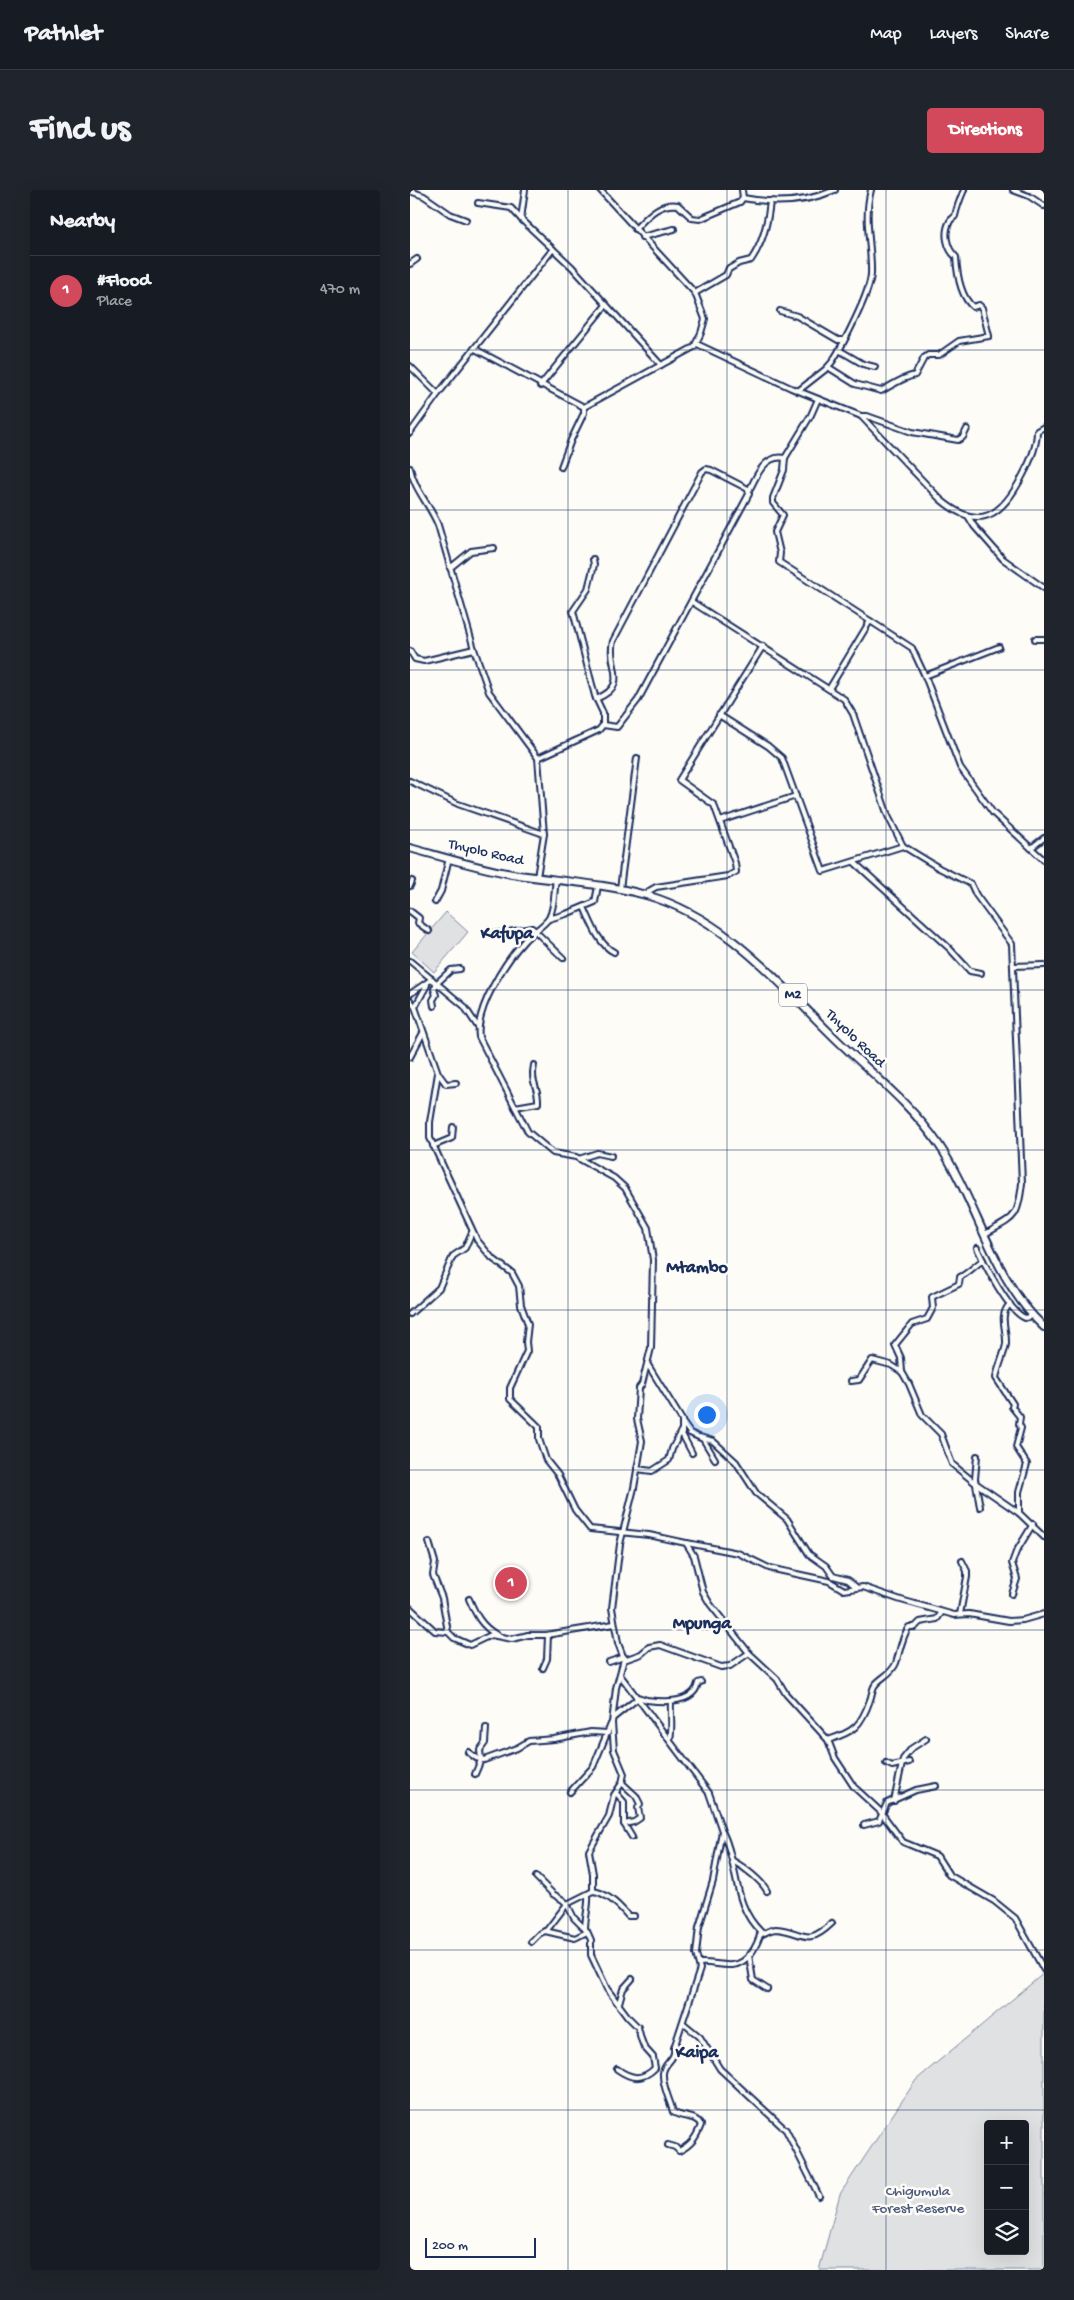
<!DOCTYPE html>
<meta charset="utf-8">
<style>
:root{--surface:#171b24;--page:#20242c;--text:#f1f3f6;--muted:#9ea1a6;--line:#363941;--accent:#d1495b}
body{margin:0;font-family:"Gochi Hand",sans-serif;background:var(--page);color:var(--text)}
.controls{position:absolute;right:15px;bottom:15px;display:grid;overflow:hidden;border-radius:5px;box-shadow:0 5px 20px #0002}
.controls button{width:45px;height:45px;display:grid;place-items:center;padding:0;border:0;border-bottom:1px solid var(--line);background:var(--surface);color:var(--text);font:25px sans-serif}
.scale{position:absolute;left:15px;bottom:12px;width:111px;box-sizing:border-box;padding-left:5px;border:2px solid #1b2f5e;border-top:0;font-size:14px;line-height:18px;white-space:nowrap;color:#1b2f5e;-webkit-text-stroke:4px #fdfcf7;paint-order:stroke}
.you{position:absolute;left:296px;top:1224px;width:18px;height:18px;margin:-12px;border:4px solid #fff;border-radius:50%;background:#1a73e8;box-shadow:0 0 0 8px #1a73e833}
.badge{display:grid;place-items:center;width:32px;height:32px;border-radius:50%;background:var(--accent);color:#fff;font-size:16px;font-weight:700}
.pin{position:absolute;translate:-50% -50%;border:2px solid #fff;box-shadow:0 1px 5px #0006}
.list{margin:0;padding:0;list-style:none}
h2{display:flex;justify-content:space-between;align-items:center;height:65px;margin:0;padding:0 20px;font-size:21px}
h2 small{font-size:16px;font-weight:400;color:var(--muted)}
.list li{display:grid;grid-template-columns:32px 1fr auto;gap:15px;align-items:center;box-sizing:border-box;height:70px;padding:0 20px;border-top:1px solid var(--line)}
.list b{display:block;font-size:19px;white-space:nowrap}
.list p{margin:0;font-size:16px;white-space:nowrap;color:var(--muted)}
.list em{font-size:16px;font-style:normal;color:var(--muted)}
.icon{flex:none;width:28px;height:28px;fill:none;stroke:currentColor;stroke-width:2;stroke-linecap:round;stroke-linejoin:round}
.map{position:relative;flex:none;width:634px;height:2080px;overflow:hidden;border-radius:5px}
header{display:flex;align-items:center;gap:30px;box-sizing:border-box;height:70px;padding:0 25px;background:var(--surface);border-bottom:1px solid var(--line)}
header strong{font-size:24px}
nav{display:flex;gap:28px;margin-inline-start:auto;font-size:18px}
.intro{display:flex;align-items:center;justify-content:space-between;box-sizing:border-box;height:120px;padding:0 30px}
h1{margin:0;font-size:35px}
.button{padding:12px 22px;border-radius:5px;background:var(--accent);color:#fff;font-size:18px;font-weight:700}
main{display:flex;gap:30px;padding:0 30px}
aside{flex:1;background:var(--surface);border-radius:5px;box-shadow:0 5px 20px #0002}
.map>svg:first-child{display:block}
</style>
<header>
<strong>Pathlet</strong>
<nav><a>Map</a><a>Layers</a><a>Share</a></nav>
</header>
<div class="intro"><h1>Find us</h1><a class="button">Directions</a></div>
<main>
<aside>
<h2>Nearby<small></small></h2>
<ul class="list">
<li><span class="badge">1</span><div><b>#Flood</b><p>Place</p></div><em>470 m</em></li>
</ul>
</aside>
<div class="map">
<svg width="634" height="2080" viewBox="0 0 634 2080">
<rect width="100%" height="100%" fill="#fdfcf7"/>
<filter id="ink" filterUnits="userSpaceOnUse"><feTurbulence type="fractalNoise" baseFrequency=".02" numOctaves="2"/><feDisplacementMap in="SourceGraphic" scale="10" xChannelSelector="R" yChannelSelector="G"/><feConvolveMatrix kernelMatrix="1 2 1 2 8 2 1 2 1" color-interpolation-filters="sRGB"/></filter>
<g filter="url(#ink)">
<g fill="#e0e1e3" stroke="#7e88a0" fill-rule="evenodd">
<path d="M36,722L58,742L24,782L2,762Z"/>
<path d="M634,1783V2080H409L430,2004L506,1890ZM578,1934H615V2061H578Z"/>
</g>
<g fill="none" stroke-linecap="round" stroke-linejoin="round">
<g stroke="#1b2f5e" stroke-width="8">
<g id="minor">
<path d="M115,0L111,29L162,77L251,175"/>
<path d="M603,0L619,6L634,16"/>
<path d="M0,1L14,6L40,24L56,30"/>
<path d="M333,8C364,14 395,13 425,0"/>
<path d="M68,13L101,18L111,29"/>
<path d="M225,39C237,27 249,12 268,15L282,28L290,29L330,12L333,8L332,0"/>
<path d="M232,47L264,39"/>
<path d="M0,74L7,69"/>
<path d="M319,79L329,73L341,70C353,53 358,32 360,11"/>
<path d="M285,103L316,85L319,78"/>
<path d="M370,121L387,126L428,150H434"/>
<path d="M287,154L381,198L451,226L530,309C569,343 592,326 613,285C620,272 627,256 627,241L634,237"/>
<path d="M65,159L174,217"/>
<path d="M429,160L453,174L465,177"/>
<path d="M0,176L28,204"/>
<path d="M418,177L445,194L471,201C483,195 491,188 505,185L514,168L518,165H529L549,151L579,146L572,118L569,115L563,117C550,106 547,84 546,67C537,59 533,43 540,31C541,29 544,28 545,26C547,17 550,9 554,0"/>
<path d="M130,196L196,115"/>
<path d="M388,201L416,179L422,172C433,155 460,103 461,84C462,54 453,30 461,0"/>
<path d="M408,209L401,225L375,268L374,280L363,308V313L373,325L365,342L370,363L369,372L502,458L515,486L550,577L583,623L634,670"/>
<path d="M174,217L284,157L291,143L295,129L285,103L190,0"/>
<path d="M451,226H457L502,242L548,250L553,247L557,239"/>
<path d="M0,243L28,204L143,59"/>
<path d="M151,277L161,250L174,223V217"/>
<path d="M0,278C4,299 20,315 28,335L64,459L79,502L128,568L134,644L127,687"/>
<path d="M339,301C346,286 355,264 375,268"/>
<path d="M558,326L564,336L593,369L634,398"/>
<path d="M40,378L61,361L84,358"/>
<path d="M282,412L434,509L443,524L478,626L493,656L529,678L561,694L566,705L602,754L612,993C608,1029 605,1027 575,1044"/>
<path d="M625,449H634"/>
<path d="M0,461L5,469L14,471L64,459"/>
<path d="M515,486L589,457"/>
<path d="M419,499L460,431"/>
<path d="M186,509C222,494 196,476 203,451L292,282L296,279L301,280L338,299L339,304L228,510L207,537L193,535"/>
<path d="M309,525L358,556L372,568L413,681L493,656"/>
<path d="M128,568L189,540L193,535V523L185,506L163,421L178,399L184,375L183,369"/>
<path d="M0,591L48,614L134,644"/>
<path d="M310,631L386,606"/>
<path d="M621,658L634,648"/>
<path d="M444,672L539,758L560,781L571,783"/>
<path d="M146,689C144,701 145,717 139,728C134,736 121,743 114,751C95,772 65,819 69,847L118,942L143,963L166,967L204,988L215,998L238,1038L243,1070L241,1158L232,1194L229,1198L227,1229L232,1251L224,1298L210,1354L202,1418L208,1453L214,1469L206,1498L202,1533L204,1560L214,1584L212,1593L204,1605L199,1626L179,1661L183,1684V1701C197,1703 209,1715 218,1726H224"/>
<path d="M0,696L2,691"/>
<path d="M210,699L227,568"/>
<path d="M237,706L239,701L246,697L318,686L326,682L325,673L304,615L269,590L353,456"/>
<path d="M25,712L31,701L39,668"/>
<path d="M174,717C181,732 188,754 204,762"/>
<path d="M0,721L9,728L8,733L19,741"/>
<path d="M139,729L156,724L185,712L188,696"/>
<path d="M82,743H92L122,738L153,768"/>
<path d="M0,771L54,816L68,837"/>
<path d="M603,776L634,775"/>
<path d="M0,804L22,789"/>
<path d="M0,810L5,817L28,883L20,932V948L67,1050L82,1068L102,1083L109,1096L111,1115L118,1134L116,1152L117,1161L100,1198V1209L129,1237V1249L136,1270L148,1285L165,1320L180,1339L239,1345L276,1353L284,1366L293,1402L300,1414L339,1463L367,1489L376,1504L418,1550L425,1568L444,1597L470,1621L493,1652L527,1666L539,1685L584,1711L605,1728L634,1780"/>
<path d="M24,816L23,810L26,805L24,799L27,793L41,780L50,779"/>
<path d="M5,817L17,795"/>
<path d="M0,867L13,843"/>
<path d="M28,883L36,894L46,893"/>
<path d="M105,917L128,913C129,896 120,894 124,875"/>
<path d="M23,956L42,948L43,937"/>
<path d="M169,969L187,963L201,966"/>
<path d="M567,1058C575,1075 599,1122 615,1128L622,1126"/>
<path d="M600,1114C588,1126 597,1139 596,1154C595,1162 588,1177 586,1188L603,1214L602,1217L610,1227L609,1234L611,1238L606,1257L617,1274L609,1302V1323"/>
<path d="M0,1124L29,1098L43,1066L55,1058L62,1042"/>
<path d="M238,1175L272,1230V1244L282,1263"/>
<path d="M492,1182L491,1168L485,1155L502,1134L517,1129L523,1118L522,1107L549,1094L550,1087C559,1083 564,1076 573,1070"/>
<path d="M441,1191L449,1190L462,1170L481,1175L492,1182L499,1194L512,1225L531,1244L542,1274L564,1292L609,1323L634,1347"/>
<path d="M273,1233L280,1243L293,1249L305,1269"/>
<path d="M290,1247L303,1251L326,1272L346,1303L377,1329L399,1364L416,1376L423,1386L438,1390L446,1397"/>
<path d="M567,1266L565,1289L570,1317"/>
<path d="M227,1279L242,1281L259,1270L262,1259L271,1241"/>
<path d="M19,1352L25,1372L23,1385L32,1408L38,1442"/>
<path d="M277,1353L328,1363L359,1378L419,1391L434,1400L453,1397L491,1410L544,1425L559,1424L599,1431L613,1430L634,1424"/>
<path d="M602,1404L607,1389L602,1373L606,1362L623,1334"/>
<path d="M59,1409C66,1425 71,1436 87,1445"/>
<path d="M0,1418L25,1441L38,1442L44,1448L60,1455L81,1445L102,1449L118,1445H136L204,1434"/>
<path d="M550,1424L557,1387V1381L552,1371"/>
<path d="M214,1470L231,1464L239,1457L250,1455L311,1477L320,1476L339,1463"/>
<path d="M199,1472L214,1467"/>
<path d="M133,1478L137,1469L138,1445"/>
<path d="M210,1485L299,1603L312,1641L303,1691L289,1737L286,1764L290,1779L264,1858C266,1870 254,1872 253,1883C252,1896 260,1910 263,1922C273,1929 285,1924 291,1935C286,1948 281,1955 269,1961L265,1957L258,1955"/>
<path d="M226,1507C230,1507 233,1509 237,1510C253,1512 284,1514 288,1493L291,1492"/>
<path d="M203,1528L227,1509"/>
<path d="M260,1549C263,1536 260,1525 261,1511"/>
<path d="M418,1550C444,1542 451,1536 460,1510C462,1505 462,1499 465,1495C471,1487 482,1484 486,1473C490,1461 492,1446 499,1437H505L510,1432L527,1429L532,1422"/>
<path d="M58,1562L66,1568L74,1570L107,1558L119,1551L144,1549L181,1542L198,1543"/>
<path d="M476,1573L482,1576L499,1572"/>
<path d="M65,1584L71,1570L70,1560L75,1553L76,1538"/>
<path d="M160,1602L183,1577L201,1534"/>
<path d="M206,1603L214,1612V1634L224,1632L230,1628L228,1618L230,1614L226,1606L212,1593"/>
<path d="M484,1611L493,1569L502,1558L516,1549"/>
<path d="M214,1634L222,1647"/>
<path d="M454,1635L469,1631L477,1613L506,1600L526,1596"/>
<path d="M323,1671C334,1677 352,1691 357,1701"/>
<path d="M183,1701L157,1714L164,1728L177,1741L181,1750V1765L197,1799L218,1827L228,1837L231,1849L234,1857L243,1867L245,1878C232,1891 221,1889 207,1879"/>
<path d="M175,1739C175,1727 179,1717 178,1705"/>
<path d="M135,1741L165,1748L177,1742"/>
<path d="M350,1745C355,1743 361,1739 366,1739C394,1741 396,1758 422,1733"/>
<path d="M121,1752L129,1744L137,1740L157,1714L153,1710L143,1704L126,1687"/>
<path d="M339,1765L343,1790L357,1799"/>
<path d="M290,1773C301,1772 311,1776 322,1775C338,1774 347,1756 351,1742C322,1715 329,1676 313,1643"/>
<path d="M209,1813L213,1799L222,1789"/>
<path d="M273,1833L290,1847L310,1879L376,1940L409,2006"/>
</g>
</g>
<g stroke="#1b2f5e" stroke-width="10">
<path id="trunk" d="M0,658C33,667 68,678 102,684C147,691 192,693 236,705C317,728 368,793 426,849C461,883 501,914 529,955C568,1013 582,1089 634,1137"/>
</g>
<use href="#minor" stroke="#fdfcf7" stroke-width="4"/>
<use href="#trunk" stroke="#fdfcf7" stroke-width="6"/>
</g>
</g>
<path fill="none" stroke="#1b2f5e" stroke-width="1" stroke-opacity="0.55" d="M158,0V2080M317,0V2080M476,0V2080M0,160H634M0,320H634M0,480H634M0,640H634M0,800H634M0,960H634M0,1120H634M0,1280H634M0,1440H634M0,1600H634M0,1760H634M0,1920H634"/>
<g text-anchor="middle" dominant-baseline="central" stroke-width="5" stroke-linejoin="round" paint-order="stroke">
<rect fill="#fdfcf7" stroke="#5f6c8c" stroke-width="1" x="369" y="793.5" width="28" height="23" rx="4"/>
<g font-size="14" font-weight="bold" fill="#1b2f5e">
<text x="383" y="805">M2</text>
</g>
<g font-size="15" fill="#1b2f5e" stroke="#fdfcf7">
<text transform="translate(76 663) rotate(13)">Thyolo Road</text>
<text transform="translate(445 849) rotate(44)">Thyolo Road</text>
</g>
<g font-size="15" fill="#4c5c7f" stroke="#fdfcf7">
<text x="508" y="2002">Chigumula<tspan x="508" dy="17">Forest Reserve</tspan></text>
</g>
<g font-size="18" font-weight="bold" fill="#1b2f5e" stroke="#fdfcf7">
<text x="97" y="744">Kafupa</text>
<text x="287" y="1078">Mtambo</text>
<text x="292" y="1434">Mpunga</text>
<text x="287" y="1863">Kaipa</text>
</g>
</g>
</svg>
<div class="controls">
<button>+</button>
<button>−</button>
<button><svg class="icon" aria-label="layers" viewBox="0 0 24 24"><path d="M12 4l9 5-9 5-9-5zM3 14l9 5 9-5"/></svg></button>
</div>
<div class="scale">200 m</div>
<div class="you"></div>
<div class="pin badge" style="left:101px;top:1393px">1</div>
</div>
</main>
